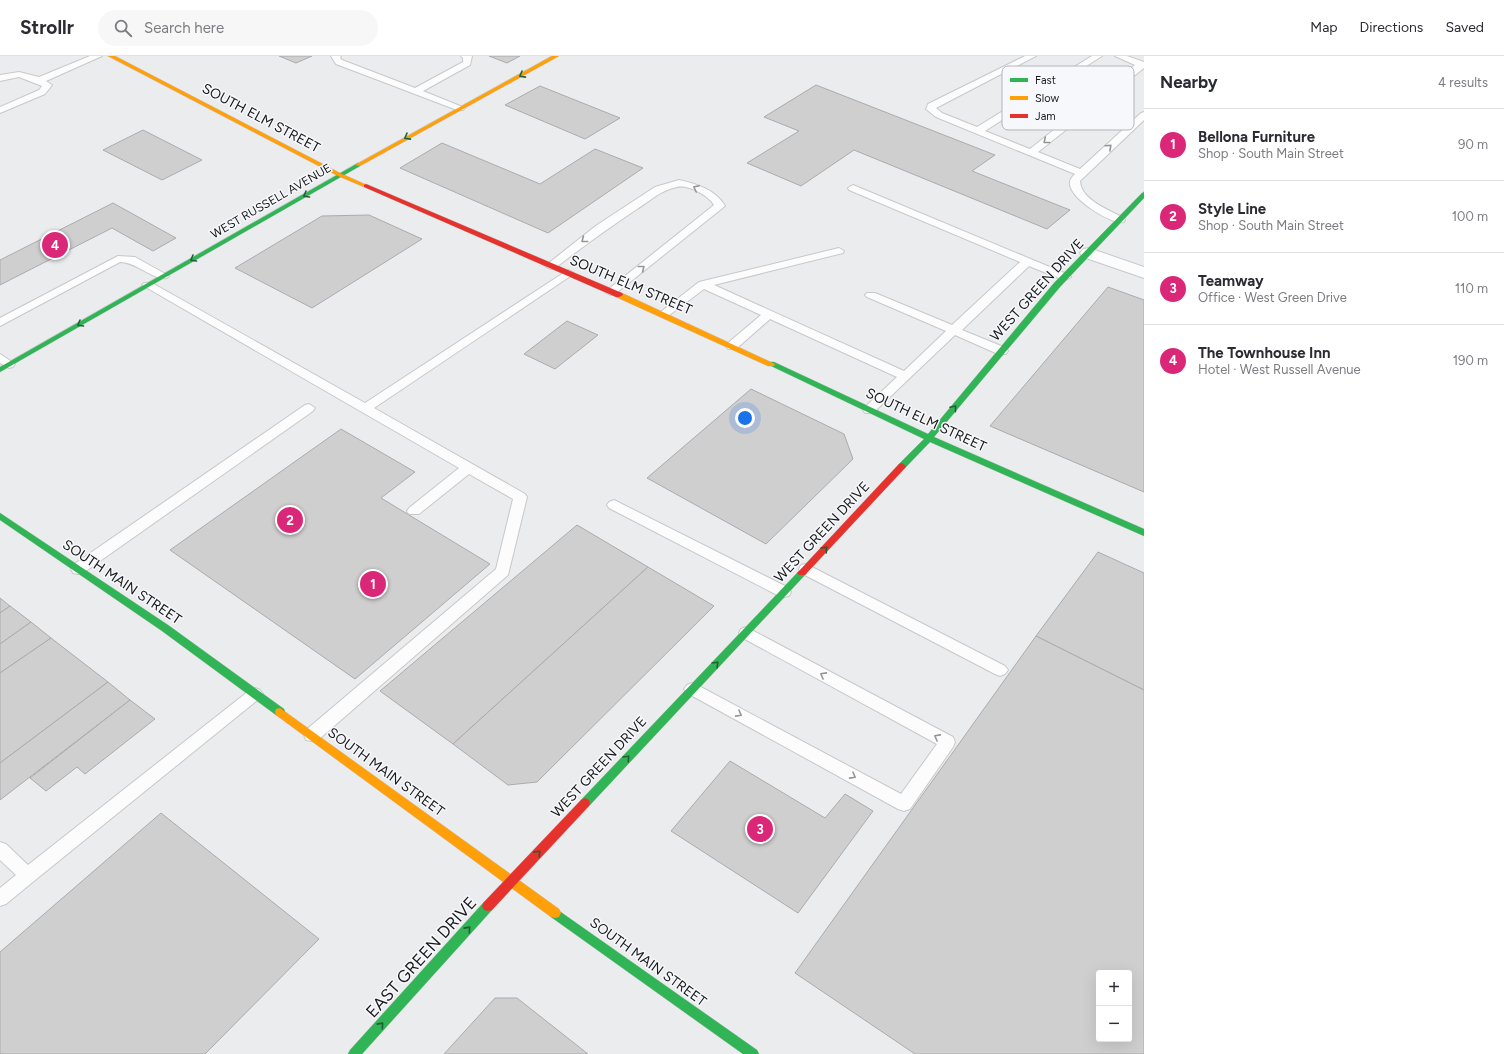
<!DOCTYPE html>
<meta charset="utf-8">
<style>
:root{--surface:#fff;--page:#f7f7f7;--text:#2b2b33;--muted:#7c7c81;--line:#e1e1e2;--accent:#db2777}
body{margin:0;font-family:Figtree,sans-serif;background:var(--page);color:var(--text)}
.controls{position:absolute;right:12px;bottom:12px;display:grid;overflow:hidden;border-radius:4px;box-shadow:0 4px 16px #0002}
.controls button{width:36px;height:36px;display:grid;place-items:center;padding:0;border:0;border-bottom:1px solid var(--line);background:var(--surface);color:var(--text);font:20px sans-serif}
.you{position:absolute;left:745px;top:362px;width:14px;height:14px;margin:-10px;border:3px solid #fff;border-radius:50%;background:#1a73e8;box-shadow:0 0 0 6px #1a73e833}
.badge{display:grid;place-items:center;width:26px;height:26px;border-radius:50%;background:var(--accent);color:#fff;font-size:13px;font-weight:700}
.pin{position:absolute;translate:-50% -50%;border:2px solid #fff;box-shadow:0 1px 4px #0006}
.list{margin:0;padding:0;list-style:none}
h2{display:flex;justify-content:space-between;align-items:center;height:52px;margin:0;padding:0 16px;font-size:17px}
h2 small{font-size:13px;font-weight:400;color:var(--muted)}
.list li{display:grid;grid-template-columns:26px 1fr auto;gap:12px;align-items:center;box-sizing:border-box;height:72px;padding:0 16px;border-top:1px solid var(--line)}
.list b{display:block;font-size:15px;white-space:nowrap}
.list p{margin:0;font-size:13px;white-space:nowrap;color:var(--muted)}
.list em{font-size:13px;font-style:normal;color:var(--muted)}
.icon{flex:none;width:22px;height:22px;fill:none;stroke:currentColor;stroke-width:2;stroke-linecap:round;stroke-linejoin:round}
.map{position:relative;flex:none;width:1144px;height:998px;overflow:hidden}
header{display:flex;align-items:center;gap:24px;box-sizing:border-box;height:56px;padding:0 20px;background:var(--surface);border-bottom:1px solid var(--line)}
header strong{font-size:19px}
nav{display:flex;gap:22px;margin-inline-start:auto;font-size:14px}
.search{width:280px;height:36px;background:var(--page);display:flex;align-items:center;gap:10px;box-sizing:border-box;padding:0 14px;border-radius:22px;color:var(--muted);font-size:15px}
main{display:flex}
aside{flex:1;background:var(--surface)}
.map>svg:first-child{display:block}
</style>
<header>
<strong>Strollr</strong>
<div class="search"><svg class="icon" aria-label="search" viewBox="0 0 24 24"><circle cx="10" cy="10" r="6"/><path d="M15 15l6 6"/></svg>Search here</div>
<nav><a>Map</a><a>Directions</a><a>Saved</a></nav>
</header>
<main>
<div class="map">
<svg width="1144" height="998" viewBox="0 0 1144 998">
<rect width="100%" height="100%" fill="#ebecee"/>
<g fill="#d0cfd0" stroke="#acabac" fill-rule="evenodd">
<path d="M279,0H312L296,7Z"/>
<path d="M489,0H520L507,7Z"/>
<path d="M816,29L995,99L972,115L1070,154L1047,173L854,94L801,130L747,107L799,75L764,61Z"/>
<path d="M540,30L620,62L585,83L505,49Z"/>
<path d="M143,74L202,104L162,124L103,94Z"/>
<path d="M442,87L540,128L595,93L643,112L548,177L400,112Z"/>
<path d="M113,147L176,182L153,195L112,172L0,229V204Z"/>
<path d="M369,159L422,183L312,252L235,212L322,160Z"/>
<path d="M1108,231L1144,244V436L990,370Z"/>
<path d="M567,265L598,279L555,313L524,298Z"/>
<path d="M751,333L844,378L853,403L766,488L647,422Z"/>
<path d="M341,373L415,416L381,442L490,508L355,623L170,494Z"/>
<path d="M577,469L648,511L453,688L380,635Z"/>
<path d="M1098,496L1144,517V634L1036,580Z"/>
<path d="M648,511L714,550L537,726L508,729L453,688Z"/>
<path d="M0,542L10,550L0,557Z"/>
<path d="M10,550L31,566L0,588V557Z"/>
<path d="M31,566L51,582L0,617V588Z"/>
<path d="M1036,580L1144,634V998H915L795,917ZM1099,917H1129V983H1099Z"/>
<path d="M51,582L108,626L0,707V617Z"/>
<path d="M108,626L130,644L0,744V707Z"/>
<path d="M130,644L155,663L85,718L77,711L46,735L30,722Z"/>
<path d="M730,705L825,762L845,738L873,755L798,857L671,775Z"/>
<path d="M161,757L319,883L205,998H0V896Z"/>
<path d="M495,942H517L588,998H444Z"/>
</g>
<g fill="none" stroke-linecap="round" stroke-linejoin="round">
<g stroke="#c7c8ca" stroke-width="2">
<g id="lane">
<path d="M90,0H102L46,25L52,29L45,38L0,57V51L39,34L42,30L19,21L0,25V19L19,16L39,21Z"/>
<path d="M331,0H341L340,2L342,4L415,32L463,6V2L461,0H472L470,9L423,35L465,52L463,54H457L336,8Z"/>
<path d="M1025,0H1036L936,52L942,57L977,71L1092,0H1102L985,75L1030,93L1135,9L1115,0H1127L1144,6V12L1038,96L1080,113L1141,57L1144,56V64L1080,125C1081,144 1109,154 1124,162L1125,164L1124,166C1111,169 1067,141 1070,126C1070,123 1073,120 1075,118L936,61L926,53L928,48Z"/>
<path d="M679,124C697,128 716,134 725,150L615,238L611,239L605,236L714,149C709,140 688,128 677,131C661,134 651,144 637,153C609,172 582,191 555,212L551,213L545,210L597,169L655,131Z"/>
<path d="M853,129L1069,219L1071,221L1065,224L1061,223L1029,210L962,274L1006,292L1008,295L1006,298H998L955,279L873,357H865L863,354L865,351L897,321L770,263L736,293H728L726,290L728,287L761,259L704,233L668,260L664,261L658,258L699,226L839,192L844,195L843,197L714,229L904,315L946,275L867,241L865,239L867,237H875L952,269L1020,206L849,134L848,132Z"/>
<path d="M118,200L135,201L169,220L167,222C154,225 137,206 120,206L0,270V262Z"/>
<path d="M568,214L574,217L572,219L374,352L525,438L527,441L508,519L318,684L312,685L306,684L304,679L306,674L496,513L513,443L469,418L419,458H409L407,455L409,452L459,412L142,229L144,227H152L365,347Z"/>
<path d="M0,298L15,308L13,311L9,312L0,307Z"/>
<path d="M309,348L315,352L313,355L83,517L78,518L73,517L71,513L73,509L305,349Z"/>
<path d="M614,444L789,532L791,536L789,540L784,541L779,540L609,452L607,449L609,446Z"/>
<path d="M806,508L1005,610L1008,614L1005,618L1000,620L995,618L801,517L799,513L801,509Z"/>
<path d="M746,571L953,681L955,686L953,691L910,753L904,755L898,753L687,637L684,633L687,629L692,627L697,629L901,738L937,688L741,581L739,577L741,573Z"/>
<path d="M255,632L260,634L263,638L260,642L34,825L6,848L0,850V832L16,819L0,804V786L6,788L28,809L250,634Z"/>
</g>
</g>
<g stroke="#c7c8ca" stroke-width="2">
<path id="street" d="M1089,192L1144,211V222L1083,201L1080,197L1083,193Z"/>
</g>
<g stroke="#c7c8ca" stroke-width="1">
<g id="fast">
<path d="M358,107L360,108V110L0,316V311Z"/>
<path d="M1144,136V142L1060,231L934,381L1144,473V480L930,386L905,412H899L898,410L899,408L924,383L767,308L768,306H774L928,378L1054,227L1142,137Z"/>
<path d="M0,457L168,569L284,653L285,656L284,659L280,660L276,659L162,575L0,464Z"/>
<path d="M802,514L805,515L807,517L805,519L589,750L585,752L581,750L580,747L581,744L799,515Z"/>
<path d="M488,845L492,846L494,850L492,854L362,998H348L350,994L484,846Z"/>
<path d="M555,852L757,994L759,998H743L551,861L549,857L551,853Z"/>
</g>
</g>
<g stroke="#c7c8ca" stroke-width="1">
<g id="slow">
<path d="M108,0H115L342,118L369,130L364,131L338,120Z"/>
<path d="M552,0H559L360,110L355,109Z"/>
<path d="M616,237H622L775,308L774,310H768L616,241Z"/>
<path d="M280,652L559,853L561,857L559,861L555,862L551,861L276,659L275,656L276,653Z"/>
</g>
</g>
<g stroke="#c7c8ca" stroke-width="1">
<g id="jam">
<path d="M366,128L622,237L623,239L619,241H616L364,131V129Z"/>
<path d="M902,407L906,410L905,412L805,519H799L797,517L799,515L899,408Z"/>
<path d="M585,742L589,744L590,747L589,750L492,854L488,855L484,854L482,850L484,846L581,744Z"/>
</g>
</g>
<use href="#lane" fill="#fcfcfc" fill-rule="evenodd"/>
<use href="#street" fill="#fcfcfc" fill-rule="evenodd"/>
<use href="#fast" fill="#30b455" fill-rule="evenodd"/>
<use href="#slow" fill="#ff9f0a" fill-rule="evenodd"/>
<use href="#jam" fill="#e5322d" fill-rule="evenodd"/>
</g>
<defs><path id="oneway-chevron" d="M-2-3.5L2.5 0L-2 3.5" fill="none" stroke-width="1.6" stroke-linecap="round" stroke-linejoin="round"/></defs>
<g stroke="#235f35">
<use href="#oneway-chevron" transform="translate(522 19) rotate(151)"/>
<use href="#oneway-chevron" transform="translate(407 81) rotate(151)"/>
<use href="#oneway-chevron" transform="translate(306 139) rotate(150)"/>
<use href="#oneway-chevron" transform="translate(193 203) rotate(150)"/>
<use href="#oneway-chevron" transform="translate(80 268) rotate(150)"/>
<use href="#oneway-chevron" transform="translate(954 352) rotate(-50)"/>
<use href="#oneway-chevron" transform="translate(825 493) rotate(-47)"/>
<use href="#oneway-chevron" transform="translate(716 608) rotate(-46)"/>
<use href="#oneway-chevron" transform="translate(627 702) rotate(-47)"/>
<use href="#oneway-chevron" transform="translate(538 797) rotate(-47)"/>
<use href="#oneway-chevron" transform="translate(468 873) rotate(-48)"/>
<use href="#oneway-chevron" transform="translate(381 969) rotate(-48)"/>
</g>
<g stroke="#969697">
<use href="#oneway-chevron" transform="translate(1046 85) rotate(141)"/>
<use href="#oneway-chevron" transform="translate(1109 91) rotate(-43)"/>
<use href="#oneway-chevron" transform="translate(696 132) rotate(-154)"/>
<use href="#oneway-chevron" transform="translate(584 184) rotate(142)"/>
<use href="#oneway-chevron" transform="translate(642 212) rotate(-38)"/>
<use href="#oneway-chevron" transform="translate(823 619) rotate(-151)"/>
<use href="#oneway-chevron" transform="translate(739 658) rotate(29)"/>
<use href="#oneway-chevron" transform="translate(937 681) rotate(-151)"/>
<use href="#oneway-chevron" transform="translate(853 720) rotate(29)"/>
</g>
<g text-anchor="middle" dominant-baseline="central" stroke-width="3" stroke-linejoin="round" paint-order="stroke">
<g font-size="12" fill="#19191b" stroke="#f7f8fc">
<text transform="translate(271 145) rotate(-30)">WEST RUSSELL AVENUE</text>
</g>
<g font-size="14" fill="#19191b" stroke="#f7f8fc">
<text transform="translate(261 62) rotate(28)">SOUTH ELM STREET</text>
<text transform="translate(631 229) rotate(23)">SOUTH ELM STREET</text>
<text transform="translate(1037 234) rotate(-48)">WEST GREEN DRIVE</text>
<text transform="translate(926 364) rotate(25)">SOUTH ELM STREET</text>
<text transform="translate(822 476) rotate(-47)">WEST GREEN DRIVE</text>
<text transform="translate(122 526) rotate(34)">SOUTH MAIN STREET</text>
<text transform="translate(599 711) rotate(-47)">WEST GREEN DRIVE</text>
<text transform="translate(386 716) rotate(36)">SOUTH MAIN STREET</text>
<text transform="translate(648 906) rotate(36)">SOUTH MAIN STREET</text>
</g>
<g font-size="17" fill="#19191b" stroke="#f7f8fc">
<text transform="translate(421 901) rotate(-48)">EAST GREEN DRIVE</text>
</g>
</g>
<rect x="1002" y="10" width="132" height="64" rx="6" fill="#f7f8fc" stroke="#b4b5b8" stroke-width="1"/>
<rect x="1010" y="22" width="18" height="4" fill="#30b455"/>
<rect x="1010" y="40" width="18" height="4" fill="#ff9f0a"/>
<rect x="1010" y="58" width="18" height="4" fill="#e5322d"/>
<g font-size="11" fill="#19191b">
<text x="1035" y="28">Fast</text>
<text x="1035" y="46">Slow</text>
<text x="1035" y="64">Jam</text>
</g>
</svg>
<div class="controls">
<button>+</button>
<button>−</button>
</div>
<div class="you"></div>
<div class="pin badge" style="left:373px;top:528px">1</div>
<div class="pin badge" style="left:290px;top:464px">2</div>
<div class="pin badge" style="left:760px;top:773px">3</div>
<div class="pin badge" style="left:55px;top:189px">4</div>
</div>
<aside>
<h2>Nearby<small>4 results</small></h2>
<ul class="list">
<li><span class="badge">1</span><div><b>Bellona Furniture</b><p>Shop · South Main Street</p></div><em>90 m</em></li>
<li><span class="badge">2</span><div><b>Style Line</b><p>Shop · South Main Street</p></div><em>100 m</em></li>
<li><span class="badge">3</span><div><b>Teamway</b><p>Office · West Green Drive</p></div><em>110 m</em></li>
<li><span class="badge">4</span><div><b>The Townhouse Inn</b><p>Hotel · West Russell Avenue</p></div><em>190 m</em></li>
</ul>
</aside>
</main>
